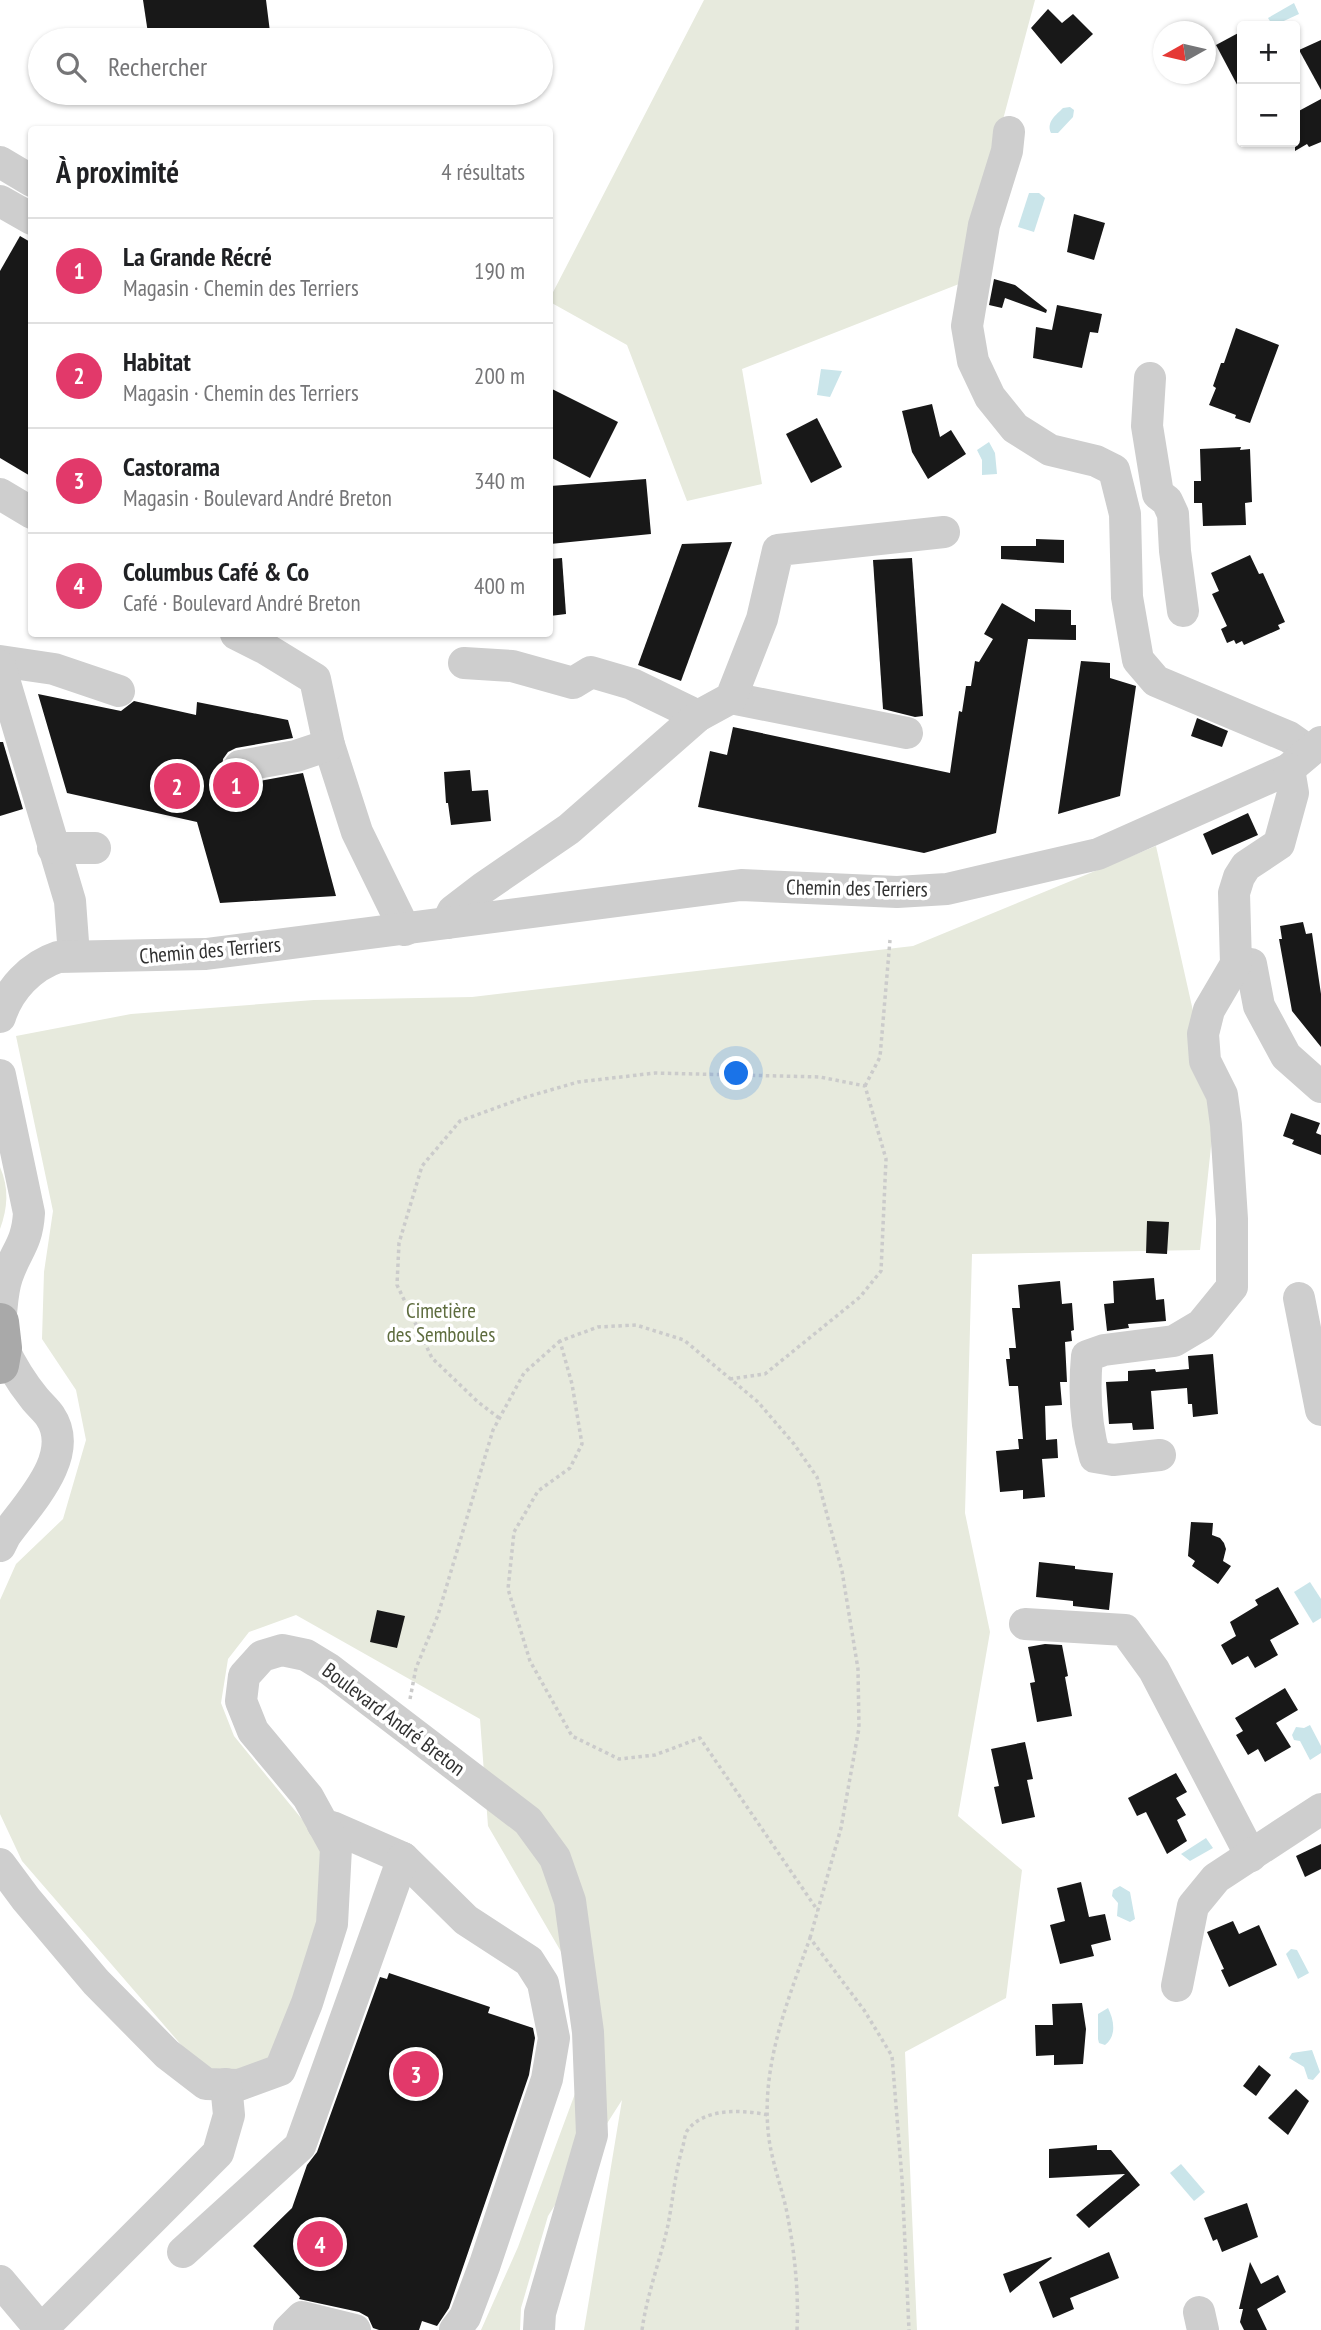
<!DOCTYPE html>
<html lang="fr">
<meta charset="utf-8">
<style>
:root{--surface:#fff;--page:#f2f2f2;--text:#202124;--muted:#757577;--line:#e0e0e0;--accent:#e2396a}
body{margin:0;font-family:"PT Sans Narrow",sans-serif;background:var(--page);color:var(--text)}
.controls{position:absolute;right:21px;top:21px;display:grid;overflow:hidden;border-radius:7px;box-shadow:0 2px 5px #0004}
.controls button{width:63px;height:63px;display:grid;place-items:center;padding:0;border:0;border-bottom:2px solid var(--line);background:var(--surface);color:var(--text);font:35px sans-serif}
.compass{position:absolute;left:1153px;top:21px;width:63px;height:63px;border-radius:50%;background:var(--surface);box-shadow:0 2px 5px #0004;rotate:262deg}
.you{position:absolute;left:737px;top:1074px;width:24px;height:24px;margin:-18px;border:5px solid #fff;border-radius:50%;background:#1a73e8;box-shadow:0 0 0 10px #1a73e833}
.badge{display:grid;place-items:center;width:46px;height:46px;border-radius:50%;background:var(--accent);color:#fff;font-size:23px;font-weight:700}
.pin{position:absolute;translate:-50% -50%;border:4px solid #fff;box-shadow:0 2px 7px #0006}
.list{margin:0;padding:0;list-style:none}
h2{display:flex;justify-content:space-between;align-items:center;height:91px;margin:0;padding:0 28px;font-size:30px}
h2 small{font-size:23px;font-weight:400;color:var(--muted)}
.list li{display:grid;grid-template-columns:46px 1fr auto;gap:21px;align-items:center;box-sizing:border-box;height:105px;padding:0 28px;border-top:2px solid var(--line)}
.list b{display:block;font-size:26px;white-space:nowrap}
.list p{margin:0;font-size:23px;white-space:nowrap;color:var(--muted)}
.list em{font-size:23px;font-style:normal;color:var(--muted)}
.icon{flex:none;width:38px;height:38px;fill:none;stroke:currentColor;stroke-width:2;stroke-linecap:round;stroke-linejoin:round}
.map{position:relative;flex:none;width:1321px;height:2330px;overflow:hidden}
.search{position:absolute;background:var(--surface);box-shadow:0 2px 5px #0004;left:28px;top:28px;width:525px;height:77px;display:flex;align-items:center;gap:18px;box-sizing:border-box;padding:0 24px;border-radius:38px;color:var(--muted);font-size:26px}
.panel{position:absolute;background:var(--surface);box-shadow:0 2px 5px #0004;left:28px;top:126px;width:525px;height:511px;border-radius:7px}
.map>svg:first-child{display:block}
</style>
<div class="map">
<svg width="1321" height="2330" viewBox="0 0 1321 2330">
<rect width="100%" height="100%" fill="#fff"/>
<g fill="#e7eadd">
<path d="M704,0H1035L959,284L742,369L762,484L687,501L627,345L550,302V298Z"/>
<path d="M1156,846L1215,1109L1200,1250L972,1254L965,1513L990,1632L958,1816L1022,1870L1006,1998L905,2052L917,2330H584L622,2100L548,2216L521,2308L520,2330H481L518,2247L576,2091L574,1974L488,1826L480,1719L296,1615L249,1632L228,1659L221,1703L234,1736L328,1851L323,1926L274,2065L209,2077L22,1861L0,1814V1600L16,1564L63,1519L86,1440L76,1390L42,1339L44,1272L53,1211L16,1036L131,1014L314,1000L472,997L913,946Z"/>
<path d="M0,1167C9,1188 8,1207 0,1229Z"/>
</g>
<g fill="#cae5ea">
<path d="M1294,3L1299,14L1273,26L1268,18Z"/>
<path d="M1070,107L1074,110L1073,117L1058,133H1051C1046,122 1056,115 1063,108Z"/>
<path d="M1029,193H1039L1045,198L1034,232L1018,227Z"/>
<path d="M821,369L842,371L830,397L817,395Z"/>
<path d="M989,442L995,453L997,474L982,475V460L977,450Z"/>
<path d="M1310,1582L1321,1599V1618L1313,1623L1294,1592Z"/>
<path d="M1310,1725L1321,1746V1753L1310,1760L1300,1741L1294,1740L1292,1735L1296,1727L1304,1728Z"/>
<path d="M1206,1838L1213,1848L1190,1861L1181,1854Z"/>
<path d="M1120,1886L1130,1892L1135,1919L1130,1922L1117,1916L1118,1903L1112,1896L1113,1890Z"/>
<path d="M1291,1949L1297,1950L1309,1973L1298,1979L1286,1954Z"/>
<path d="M1108,2008C1114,2020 1117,2036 1105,2045L1099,2043L1098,2039V2014Z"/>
<path d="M1312,2050L1320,2072L1313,2080L1308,2079L1304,2067L1289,2058L1292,2053Z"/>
<path d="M1181,2164L1205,2192L1194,2201L1170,2173Z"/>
</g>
<g fill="#181818">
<path d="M143,0H266L271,40H149Z"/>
<path d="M1048,9L1062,23L1073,14L1093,34L1061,64L1031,28Z"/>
<path d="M1242,31V94L1216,45Z"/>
<path d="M1321,40V90L1299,50Z"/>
<path d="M1321,99V142L1309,147L1307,144L1295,151V113Z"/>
<path d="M1074,214L1105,223L1094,260L1067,252Z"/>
<path d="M20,236L32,243V477L0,458V271Z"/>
<path d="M994,279L1015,285L1047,310L1046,313L1005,298L1002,308L989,305Z"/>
<path d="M1057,305L1102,314L1098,333L1090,332L1082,368L1033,358L1036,327L1052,330Z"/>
<path d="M1236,328L1279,345L1250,423L1235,418L1236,415L1209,405L1216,388L1213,386L1221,363H1224Z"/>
<path d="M550,388L618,422L590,478L550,457Z"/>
<path d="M932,404L940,437L951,430L966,454L928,479L912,452L902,411Z"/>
<path d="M817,418L842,467L811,483L786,434Z"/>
<path d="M1241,447L1240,450L1250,449L1252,502L1245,503L1246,525L1203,526L1202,503H1194V481H1201L1200,449Z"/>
<path d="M646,479L651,534L550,544V486Z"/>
<path d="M1036,539L1064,540V563L1001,559V546H1036Z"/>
<path d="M732,542L681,681L638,665L682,544Z"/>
<path d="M1250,555L1259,574L1263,573L1285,622L1278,625L1280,629L1244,645L1242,641L1236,644L1234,640L1227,643L1221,629L1227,626L1212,594L1219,591L1211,573Z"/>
<path d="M562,558L566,614L550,616V559Z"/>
<path d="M912,558L923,716L915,717L883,709L873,560Z"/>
<path d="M1002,603L1035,622V609L1071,610V625H1076V640L1028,639L996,833L924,853L698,807L710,751L727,755L733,727L950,773L959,711L962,712L966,686H971L975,661L979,662L993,639L984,634Z"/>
<path d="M1081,661L1110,663V678L1136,686L1120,796L1058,814Z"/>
<path d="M38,694L121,711L134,701L196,715L197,702L288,720L293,738L236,748L228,752L223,759L222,770L226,777L233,783L243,784L303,773L336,896L220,903L197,822L67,793Z"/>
<path d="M1197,718L1228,731L1222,747L1191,736Z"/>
<path d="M0,742H3L23,809L0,816Z"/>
<path d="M470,770L472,791L488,790L491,821L451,825L448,803H446L444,772Z"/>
<path d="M1248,813L1258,835L1212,855L1203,834Z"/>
<path d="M1303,922L1306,934L1312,933L1321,994V1047L1292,1011L1279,939H1282L1280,926Z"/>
<path d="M1291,1113L1320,1123L1316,1133L1321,1135V1155L1292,1144L1294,1140L1283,1136Z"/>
<path d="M1147,1221L1169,1222L1167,1254L1146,1253Z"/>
<path d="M1154,1278L1156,1300L1164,1299L1166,1321L1128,1324L1129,1328L1107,1331L1104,1304L1114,1303L1113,1281Z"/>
<path d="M1060,1281L1062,1304L1072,1303L1074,1330L1071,1331L1072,1341L1065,1342L1067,1382H1060L1062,1405L1045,1406L1046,1440L1057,1439L1058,1458L1042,1459L1045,1497L1023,1499V1490L1000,1492L996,1451L1019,1449L1018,1439H1023L1018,1386H1009L1006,1359H1010L1009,1348H1016L1012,1308H1020L1018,1285Z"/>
<path d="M1213,1354L1218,1414L1193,1417L1192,1404H1188L1187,1388L1151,1391L1154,1429L1133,1430L1132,1423L1109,1424L1106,1382L1128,1381V1371L1155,1369L1156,1372L1189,1369L1188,1356Z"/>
<path d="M1191,1522L1213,1523L1212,1535L1220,1538L1224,1543L1226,1549L1223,1561L1231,1566L1218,1584L1192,1566L1195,1561L1188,1556Z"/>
<path d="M1039,1562L1075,1566V1569L1113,1573L1109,1610L1073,1606V1601L1036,1597Z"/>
<path d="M1278,1587L1299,1624L1270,1640L1278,1655L1255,1668L1248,1656L1232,1665L1221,1645L1236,1636L1230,1622L1258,1605L1255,1600Z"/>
<path d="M377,1610L405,1616L397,1648L370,1642Z"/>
<path d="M1045,1644L1062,1645L1068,1676L1065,1677L1072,1716L1037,1722L1030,1683L1035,1682L1028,1647Z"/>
<path d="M1285,1688L1298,1710L1276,1723L1291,1747L1265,1762L1258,1749L1248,1755L1236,1735L1243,1731L1235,1718Z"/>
<path d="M1025,1742L1033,1779L1027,1780L1035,1817L1002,1824L994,1787L999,1786L991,1749Z"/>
<path d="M1176,1773L1187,1792L1176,1798L1186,1815L1177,1820L1187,1841L1167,1854L1146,1812L1137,1816L1128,1798Z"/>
<path d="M1321,1844V1869L1305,1877L1296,1856Z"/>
<path d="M1081,1882L1089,1917L1105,1914L1111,1940L1091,1945L1094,1956L1060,1964L1050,1925L1065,1921L1057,1888Z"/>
<path d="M1233,1921L1239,1934L1259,1925L1277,1965L1229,1987L1221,1970L1224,1969L1207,1932Z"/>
<path d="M389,1973L490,2007L488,2013L533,2028L535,2038L529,2075L449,2308L437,2326L422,2321L419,2330H379L373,2328L368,2317L359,2312L299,2299L300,2297L253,2246L292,2208L307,2165L317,2152L380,1977L387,1979Z"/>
<path d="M1082,2003L1086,2029L1083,2064L1054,2065V2055L1036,2056L1035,2025H1053L1052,2004Z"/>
<path d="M1259,2065L1271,2075L1256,2096L1243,2086Z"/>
<path d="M1296,2089L1309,2101L1288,2135L1268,2118Z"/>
<path d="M1097,2145V2150H1111L1140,2185L1089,2228L1076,2215L1125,2174L1049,2178V2149Z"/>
<path d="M1247,2203L1258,2237L1222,2252L1217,2239L1213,2241L1204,2218Z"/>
<path d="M1109,2252L1119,2278L1070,2298L1074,2309L1053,2318L1039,2282Z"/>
<path d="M1051,2257L1052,2258L1010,2293L1003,2274Z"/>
<path d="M1250,2262L1261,2284L1278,2275L1286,2292L1257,2309L1267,2330H1244L1240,2322L1243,2309H1239Z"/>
</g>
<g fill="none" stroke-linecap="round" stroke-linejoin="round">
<g stroke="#cbcbcb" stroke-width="3.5" stroke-dasharray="3.5 3.5" stroke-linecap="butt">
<path d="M865,1086L880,1057L890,940"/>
<path d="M499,1418L478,1402L432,1358L397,1285L399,1243L422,1166L460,1121L523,1098L578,1082L655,1073L820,1077L865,1086L886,1159L881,1271L860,1297L765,1374L730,1379"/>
<path d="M410,1699L416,1668L438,1615L493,1430L524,1373L560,1341"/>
<path d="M810,1938L841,1828L859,1728L858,1669L842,1571L817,1477L794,1444L758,1402L684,1340L636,1325L598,1327L560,1341L572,1384L582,1444L570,1468L538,1491L514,1532L508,1589L530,1661L572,1736L619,1759L655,1755L700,1738L818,1911"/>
<path d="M642,2330C647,2294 660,2261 668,2225C673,2199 675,2172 683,2146C684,2142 685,2134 687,2131C704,2107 744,2110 768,2115"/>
<path d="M797,2330C799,2290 794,2247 786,2208C780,2182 770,2156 768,2130C762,2063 788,2000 810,1938L864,2010L892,2056L902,2179L909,2330"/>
</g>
<g stroke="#cecece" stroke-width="32">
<path d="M1009,132L1007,151L984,225L967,326L973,361L990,397L1015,428L1050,450L1096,461L1114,470L1125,514L1127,597L1138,660L1156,681L1289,737L1309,751"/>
<path d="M0,162L32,181"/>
<path d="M0,201L32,219"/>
<path d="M1150,378L1147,426L1158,494L1167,501L1173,514L1175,551L1183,611"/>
<path d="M0,494L32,513"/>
<path d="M236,634L266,649L315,679L329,745L357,832L405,930"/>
<path d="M0,661L54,669L119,691"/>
<path d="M464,663L512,666L573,683L591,672L632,684L698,716"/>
<path d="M0,666L70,901L74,956"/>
<path d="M731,698L907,733"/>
<path d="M240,766L296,756L329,745"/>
<path d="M53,848H95"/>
<path d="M447,923L453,911L483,888L569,829L698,716L731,698L762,619L778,550L944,532"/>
<path d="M1251,964L1259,1006L1286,1056L1321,1087"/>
<path d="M0,1017C9,989 31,966 58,957L206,954L741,885L897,892L947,889L1098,854L1289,769L1321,742"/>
<path d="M0,1075L29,1213C27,1245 16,1250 7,1277C2,1291 2,1308 0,1322"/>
<path d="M1299,1298L1321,1410"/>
<path d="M1160,1455L1113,1460L1095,1457C1085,1424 1084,1389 1087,1356L1104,1350L1174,1341L1201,1325L1232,1287V1219L1226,1125L1222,1095L1205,1061L1203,1034L1209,1010L1236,964L1234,893L1239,877L1246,866L1279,844L1293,793L1289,769"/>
<path d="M0,1546L5,1536C27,1505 77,1456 50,1416C46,1410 40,1405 35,1399C22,1383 12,1367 3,1348"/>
<path d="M1025,1624L1125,1630L1154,1670L1251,1856"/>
<path d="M323,1825L332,1827L403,1858L466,1920L529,1961L543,1983L554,2038L547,2079L485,2264L465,2317L455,2330"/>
<path d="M0,1864L26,1899L96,1982L167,2054L206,2084L239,2085L280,2070L307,2003L332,1924L336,1848L308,1797L253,1731L241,1701L244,1676L262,1656L282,1650L306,1655L329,1669L528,1821L555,1858L570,1901L588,2032L592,2135L540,2313L539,2330"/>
<path d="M1177,1986L1193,1906L1216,1878L1321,1809"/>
<path d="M183,2252L300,2146L403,1858"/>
<path d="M0,2281L41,2330"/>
<path d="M1199,2312L1203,2330"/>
<path d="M41,2330L218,2153L229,2115L226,2084"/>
<path d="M289,2330L302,2317L355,2330"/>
</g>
<path stroke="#a9a9a9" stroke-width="38" d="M0,1322L3,1348L0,1365"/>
</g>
<g text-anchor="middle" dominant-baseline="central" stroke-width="7" stroke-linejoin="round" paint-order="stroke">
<g font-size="21" fill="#313131" stroke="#fff">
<text transform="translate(857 888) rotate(1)">Chemin des Terriers</text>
<text transform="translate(210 950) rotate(-5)">Chemin des Terriers</text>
<text transform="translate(394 1719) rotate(37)">Boulevard André Breton</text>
</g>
<g font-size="21" fill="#5e6c3e" stroke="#fff">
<text x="441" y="1310">Cimetière<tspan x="441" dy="24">des Semboules</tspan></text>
</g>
</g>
</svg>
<div class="controls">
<button>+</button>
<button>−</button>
</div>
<svg class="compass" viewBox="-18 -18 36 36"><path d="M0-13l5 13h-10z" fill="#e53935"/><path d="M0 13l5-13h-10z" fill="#757577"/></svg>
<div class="you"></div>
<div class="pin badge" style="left:236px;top:785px">1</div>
<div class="pin badge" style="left:177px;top:786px">2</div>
<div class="pin badge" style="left:416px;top:2074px">3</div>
<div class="pin badge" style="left:320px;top:2244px">4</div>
<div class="search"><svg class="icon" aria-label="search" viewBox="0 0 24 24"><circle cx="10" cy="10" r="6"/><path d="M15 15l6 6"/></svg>Rechercher</div>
<section class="panel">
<h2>À proximité<small>4 résultats</small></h2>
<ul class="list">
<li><span class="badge">1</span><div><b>La Grande Récré</b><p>Magasin · Chemin des Terriers</p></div><em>190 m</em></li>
<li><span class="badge">2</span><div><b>Habitat</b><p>Magasin · Chemin des Terriers</p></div><em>200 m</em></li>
<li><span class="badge">3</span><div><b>Castorama</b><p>Magasin · Boulevard André Breton</p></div><em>340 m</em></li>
<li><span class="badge">4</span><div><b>Columbus Café &amp; Co</b><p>Café · Boulevard André Breton</p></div><em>400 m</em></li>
</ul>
</section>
</div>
